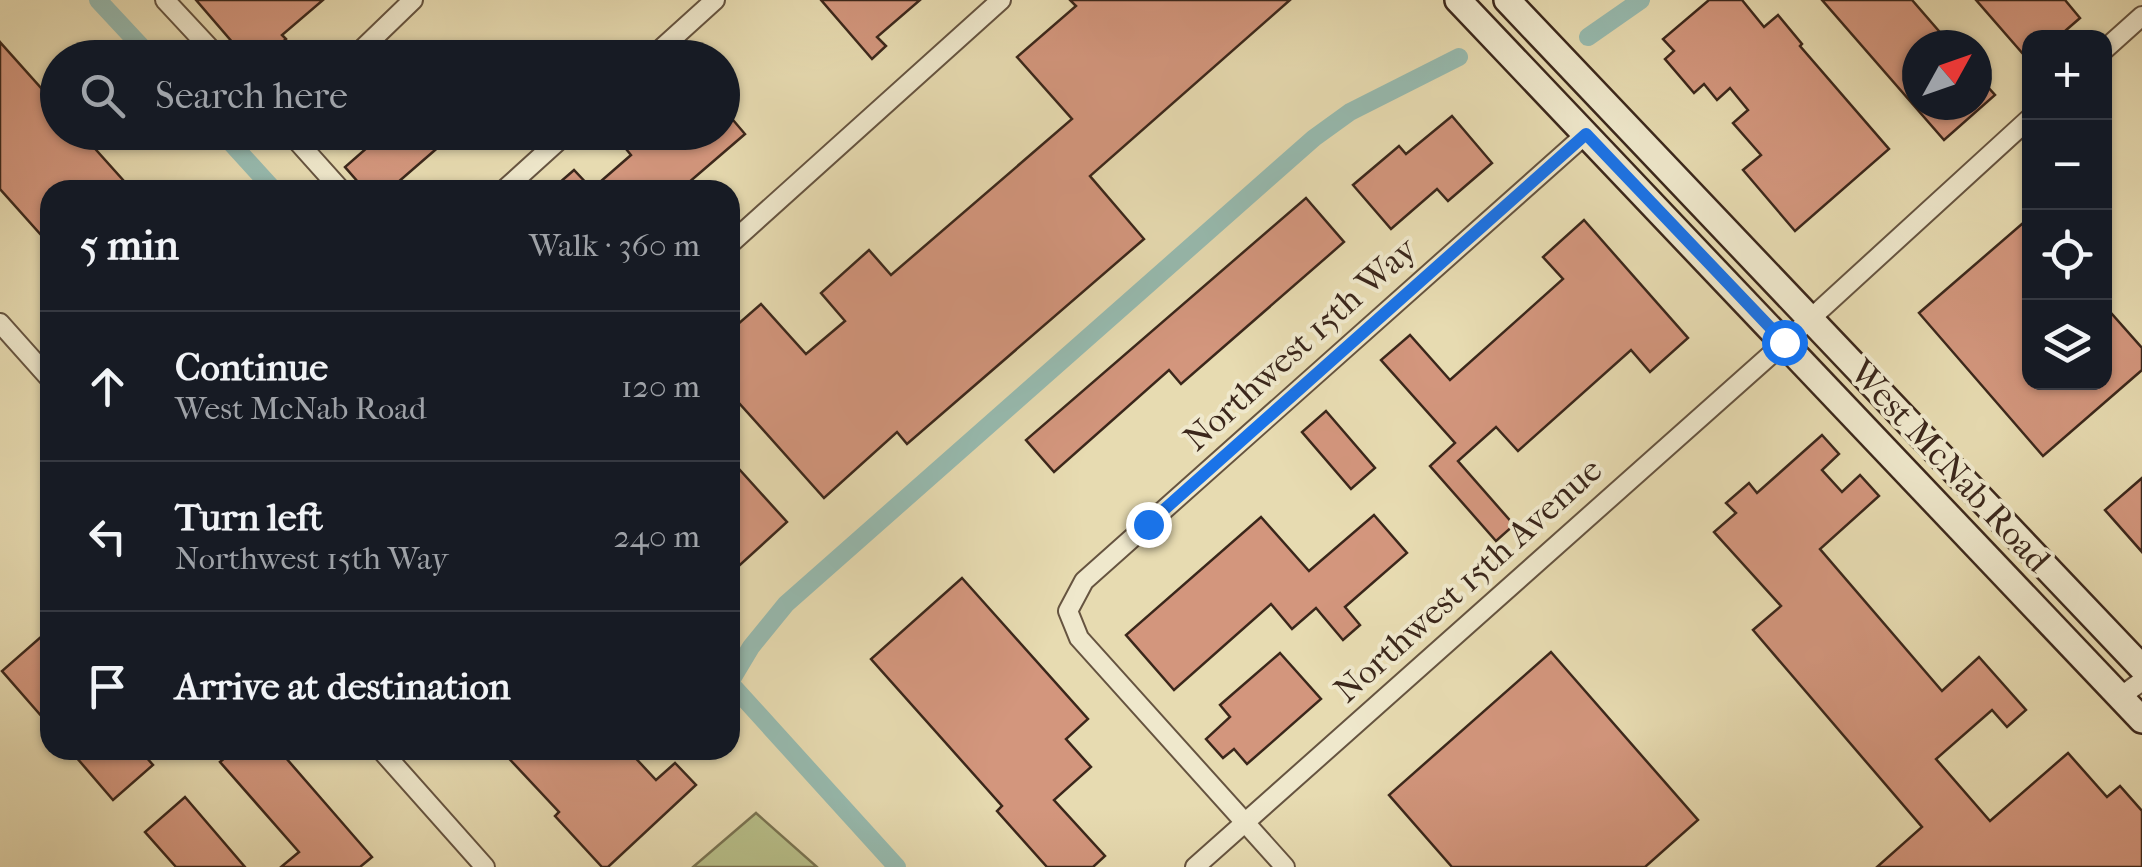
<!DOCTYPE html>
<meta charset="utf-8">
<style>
:root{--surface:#171b24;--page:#242831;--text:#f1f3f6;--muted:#9ea1a6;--line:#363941}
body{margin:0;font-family:"IM FELL French Canon",serif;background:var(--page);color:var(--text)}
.controls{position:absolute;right:30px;top:30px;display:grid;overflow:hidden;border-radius:20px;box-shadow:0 2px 8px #0004}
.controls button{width:90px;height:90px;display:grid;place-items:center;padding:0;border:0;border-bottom:2px solid var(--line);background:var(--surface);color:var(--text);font:50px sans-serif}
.compass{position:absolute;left:1902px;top:30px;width:90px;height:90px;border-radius:50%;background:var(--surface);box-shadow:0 2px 8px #0004;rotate:50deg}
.stop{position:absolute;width:30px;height:30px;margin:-22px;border:8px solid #1a73e8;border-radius:50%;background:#fff}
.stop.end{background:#1a73e8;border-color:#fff;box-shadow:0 2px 10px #0008}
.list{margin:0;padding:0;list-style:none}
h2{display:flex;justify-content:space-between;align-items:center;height:130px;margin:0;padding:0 40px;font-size:42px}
h2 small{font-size:32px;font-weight:400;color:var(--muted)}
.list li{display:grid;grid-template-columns:65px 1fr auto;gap:30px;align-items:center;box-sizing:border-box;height:150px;padding:0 40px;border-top:2px solid var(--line)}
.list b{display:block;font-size:38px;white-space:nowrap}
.list p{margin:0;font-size:32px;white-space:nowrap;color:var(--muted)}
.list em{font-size:32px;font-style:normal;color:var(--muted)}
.icon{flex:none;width:55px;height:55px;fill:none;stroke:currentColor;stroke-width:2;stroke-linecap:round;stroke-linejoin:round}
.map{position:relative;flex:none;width:2142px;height:867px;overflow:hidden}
.search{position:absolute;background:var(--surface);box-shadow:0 2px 8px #0004;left:40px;top:40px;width:700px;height:110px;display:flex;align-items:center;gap:25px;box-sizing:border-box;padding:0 35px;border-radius:55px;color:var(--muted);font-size:38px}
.panel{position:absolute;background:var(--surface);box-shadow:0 2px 8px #0004;left:40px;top:180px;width:700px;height:580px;border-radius:30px}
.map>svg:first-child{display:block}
</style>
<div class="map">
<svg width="2142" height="867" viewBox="0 0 2142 867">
<rect width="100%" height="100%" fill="#e7dbb1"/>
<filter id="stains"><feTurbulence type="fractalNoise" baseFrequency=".002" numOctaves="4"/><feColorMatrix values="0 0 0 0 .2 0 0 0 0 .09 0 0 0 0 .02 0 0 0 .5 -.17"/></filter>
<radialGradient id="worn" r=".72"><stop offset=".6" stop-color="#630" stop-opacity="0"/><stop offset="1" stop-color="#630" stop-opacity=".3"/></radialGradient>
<path fill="#b8c08a" stroke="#7a7452" stroke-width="2.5" d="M756,813L817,867H693Z"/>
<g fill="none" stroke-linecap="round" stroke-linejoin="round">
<g stroke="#97bbb0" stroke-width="18">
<path d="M98,0L152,58"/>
<path d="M1588,37L1641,0"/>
<path d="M221,132L274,190"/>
<path d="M730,682L751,647L786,604L1314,138L1350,112L1459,57"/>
<path d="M730,683L897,867"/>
</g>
</g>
<g fill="#d3967d" stroke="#3b271b" stroke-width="2.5">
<path d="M196,0H323L282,35L286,39L265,58H246Z"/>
<path d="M821,0H920L877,37L886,46L872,59Z"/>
<path d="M1070,0H1290L1090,176L1144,239L907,444L897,432L824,498L730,393V331L761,304L806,354L845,321L821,293L869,250L891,275L1072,119L1017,57L1076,6Z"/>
<path d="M1709,0H1742L1764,27L1778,15L1802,44L1800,46L1889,149L1795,231L1743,170L1761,155L1733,123L1748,110L1730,88L1717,100L1704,84L1694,93L1665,59L1674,51L1663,39Z"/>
<path d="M1822,0H1912L1951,45H1917V105H1977V75L1995,95L1944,140Z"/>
<path d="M1976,0H2065L2080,18L2057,38H2030V62Z"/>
<path d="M0,42L58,107V132H80L132,190H50V245L0,189Z"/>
<path d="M722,107L745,134L680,190H551L574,170L592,189L631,155L612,132H722Z"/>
<path d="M1452,116L1492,163L1448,201L1437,189L1391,229L1353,185L1399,146L1406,154Z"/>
<path d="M372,132H433L442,144L389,190H365L345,167L377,139Z"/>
<path d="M1306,198L1344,242L1181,384L1169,370L1054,472L1026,440Z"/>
<path d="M2030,217V382H2104V305L2142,348V370L2043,456L1919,313Z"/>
<path d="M1584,220L1688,338L1650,372L1631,350L1518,451L1496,427L1458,461L1514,525L1496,541L1430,466L1455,443L1381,360L1410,335L1450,380L1563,279L1543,257Z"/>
<path d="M1326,411L1375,468L1351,489L1302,432Z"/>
<path d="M1822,435L1839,454L1822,470L1842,492L1860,475L1879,496L1820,549L1942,691L1979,657L2026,710L2007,727L1992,710L1936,759L1990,821L2068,753L2107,797L2120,786L2142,811V867H1877L1922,827L1753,630L1781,606L1714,532L1736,513L1726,503L1749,483L1757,493Z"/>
<path d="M730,459L787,522L730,574Z"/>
<path d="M2142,478V552L2105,510Z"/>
<path d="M1374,515L1407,553L1345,607L1360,625L1343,640L1316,608L1292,629L1271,604L1174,690L1126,635L1261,517L1309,571Z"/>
<path d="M962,578L1088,719L1066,739L1091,767L1054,800L1105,856L1093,867H1047L997,811L1002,806L871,659Z"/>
<path d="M50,629V726L2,671Z"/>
<path d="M1551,652L1698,820L1645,867H1452L1389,795Z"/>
<path d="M1280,653L1321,699L1247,764L1234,749L1223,758L1206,739L1230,717L1220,705Z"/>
<path d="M70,750H140L153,765L113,800Z"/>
<path d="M234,750H279L372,857L360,867H281L299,852L220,762Z"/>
<path d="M501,750H628L656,780L675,763L696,785L608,867H602L555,816L559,812Z"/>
<path d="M185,797L245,867H176L145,832Z"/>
</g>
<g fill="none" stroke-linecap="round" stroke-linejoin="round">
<g stroke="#665440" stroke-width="22">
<g id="street">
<path d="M165,0L219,58"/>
<path d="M2104,50L2142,16"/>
<path d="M353,58L413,0"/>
<path d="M651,58L715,0"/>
<path d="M289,132L341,190"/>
<path d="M504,190L568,132"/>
<path d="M730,244L1001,0"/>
<path d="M0,323L50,379"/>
<path d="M2120,697L2142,681"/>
<path d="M381,750L485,867"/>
<path d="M1195,867L1785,342L2030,118"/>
<path d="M1285,867L1079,638L1068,611L1084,581L1586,134"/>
</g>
</g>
<g stroke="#3b271b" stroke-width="30">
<g id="secondary">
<path d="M1458,0L2142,720"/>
<path d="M1507,0L2142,668"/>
</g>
</g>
<use href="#street" stroke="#efe8cc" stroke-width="18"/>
<use href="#secondary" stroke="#efe8cc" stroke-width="25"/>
</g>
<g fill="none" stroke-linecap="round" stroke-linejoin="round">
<path stroke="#1a73e8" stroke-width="12" d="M1148,524L1586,134L1784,342"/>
</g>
<g text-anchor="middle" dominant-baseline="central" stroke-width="8" stroke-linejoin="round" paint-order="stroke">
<g font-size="35" fill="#3b271b" stroke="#efe8cc">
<text transform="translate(1300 344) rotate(-42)">Northwest 15th Way</text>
<text transform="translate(1950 466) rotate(47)">West McNab Road</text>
<text transform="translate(1468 580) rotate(-42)">Northwest 15th Avenue</text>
</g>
</g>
<rect width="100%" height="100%" filter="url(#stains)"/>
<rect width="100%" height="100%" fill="url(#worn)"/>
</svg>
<div class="controls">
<button>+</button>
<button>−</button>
<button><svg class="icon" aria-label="locate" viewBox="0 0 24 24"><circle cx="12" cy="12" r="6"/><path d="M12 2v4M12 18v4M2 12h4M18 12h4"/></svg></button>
<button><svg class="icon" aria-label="layers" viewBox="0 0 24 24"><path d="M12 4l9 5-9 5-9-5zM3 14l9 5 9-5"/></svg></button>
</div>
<svg class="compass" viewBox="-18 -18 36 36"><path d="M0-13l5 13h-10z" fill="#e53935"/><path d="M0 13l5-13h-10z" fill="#9ea1a6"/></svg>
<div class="stop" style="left:1784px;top:342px"></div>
<div class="stop end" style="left:1148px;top:524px"></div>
<div class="search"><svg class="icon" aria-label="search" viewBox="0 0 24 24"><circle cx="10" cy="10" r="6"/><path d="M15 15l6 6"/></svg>Search here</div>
<section class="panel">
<h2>5 min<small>Walk · 360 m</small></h2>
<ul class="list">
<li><svg class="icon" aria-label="ahead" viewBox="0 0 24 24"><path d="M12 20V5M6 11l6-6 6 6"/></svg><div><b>Continue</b><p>West McNab Road</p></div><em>120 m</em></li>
<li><svg class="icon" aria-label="left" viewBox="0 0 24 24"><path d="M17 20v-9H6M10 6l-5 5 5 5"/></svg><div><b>Turn left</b><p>Northwest 15th Way</p></div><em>240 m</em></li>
<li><svg class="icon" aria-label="arrive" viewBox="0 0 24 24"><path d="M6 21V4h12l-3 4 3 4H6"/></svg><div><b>Arrive at destination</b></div></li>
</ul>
</section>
</div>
